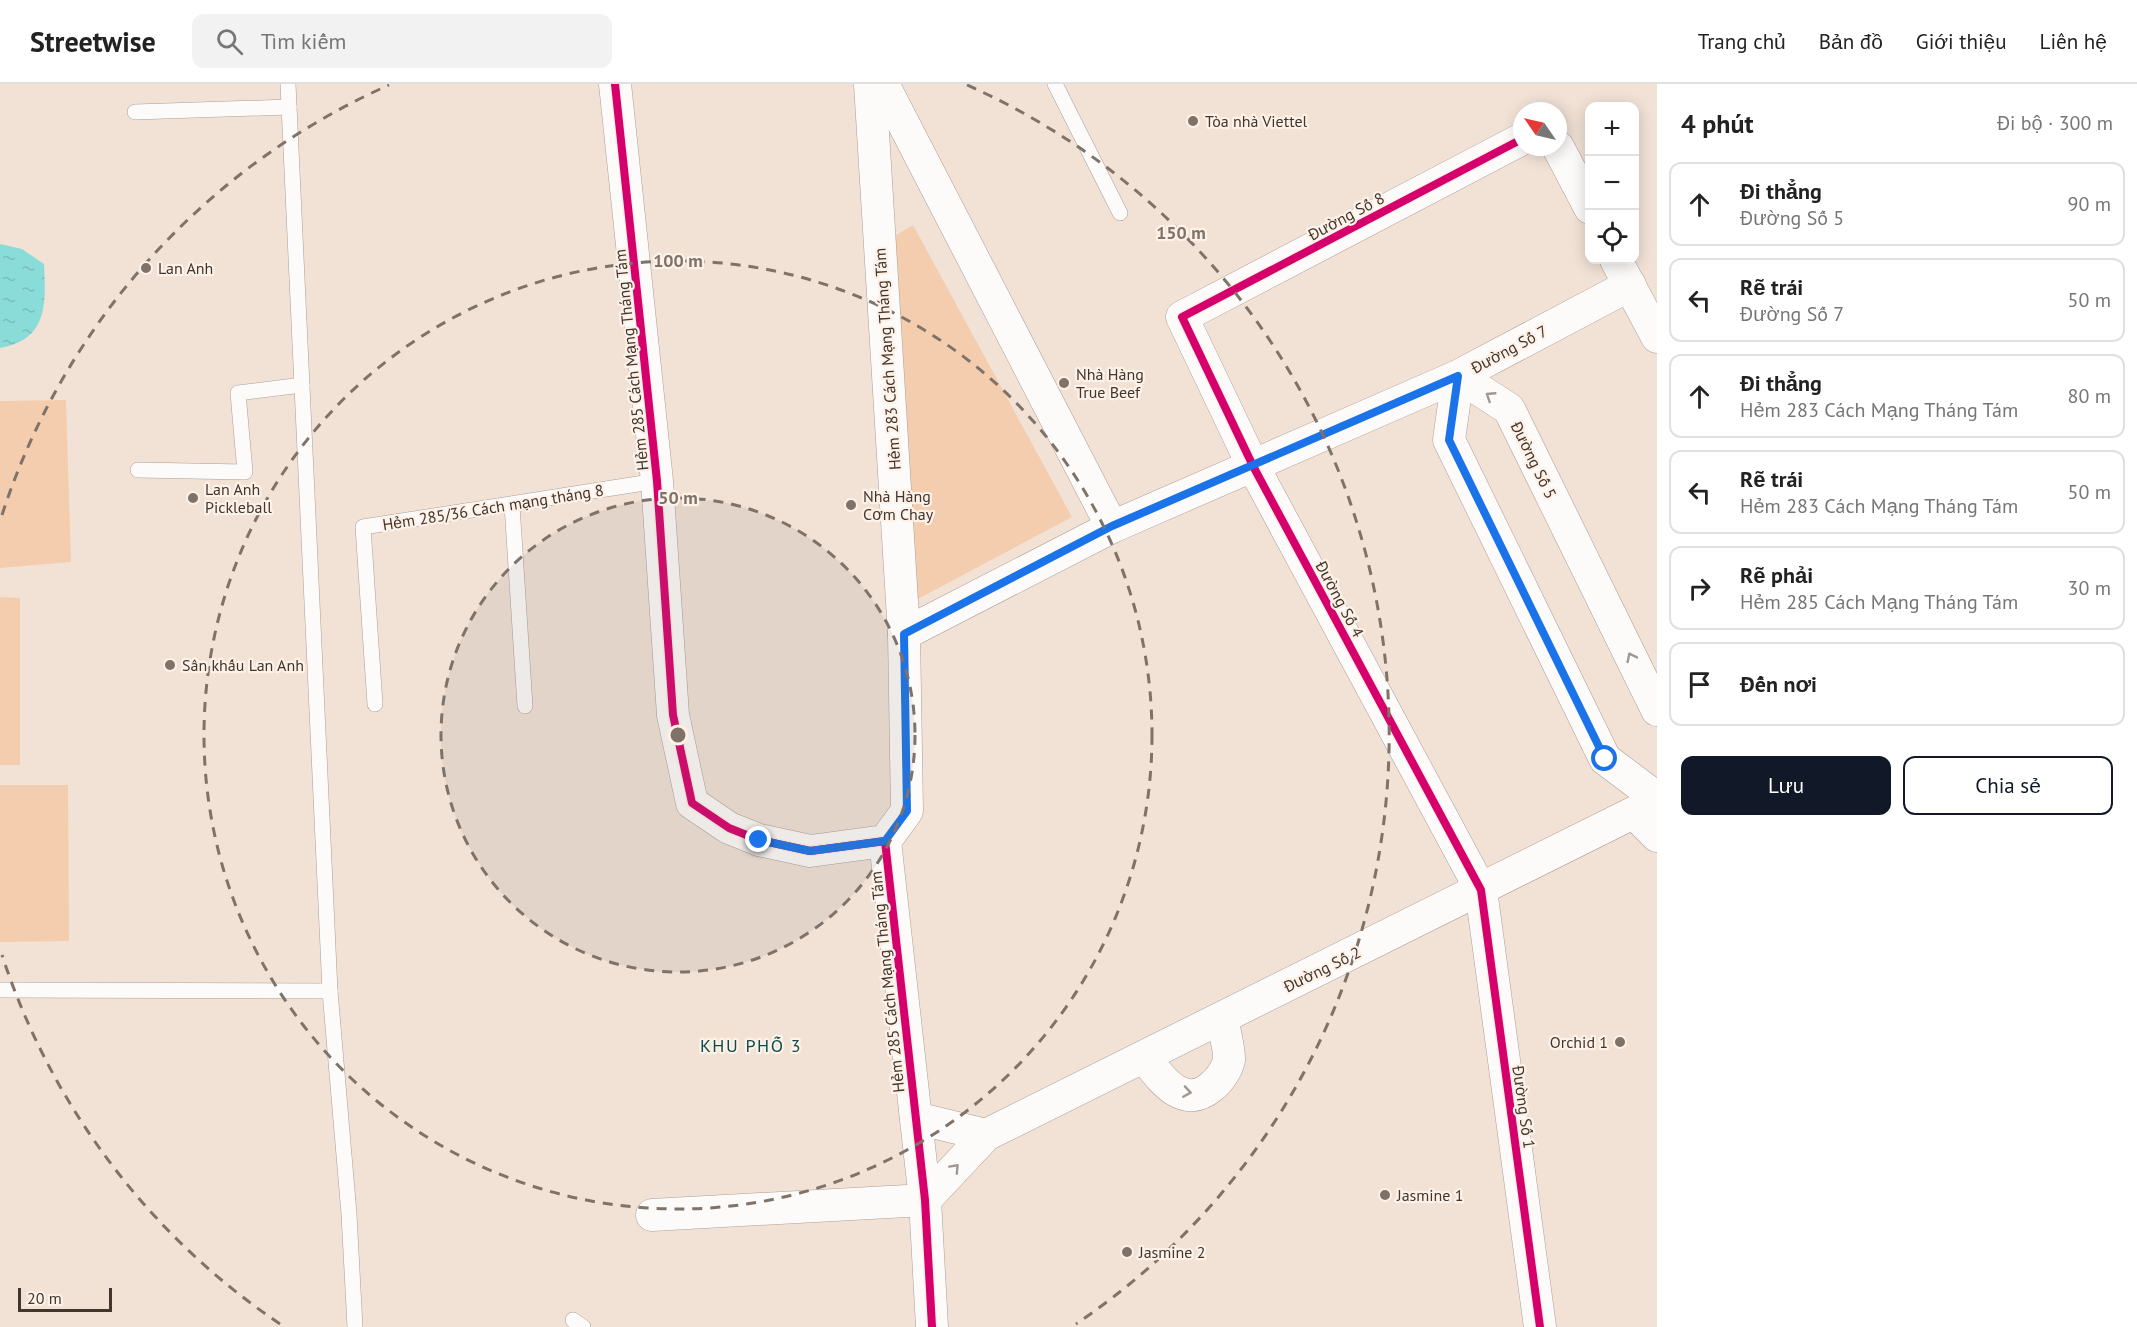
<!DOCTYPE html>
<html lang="vi">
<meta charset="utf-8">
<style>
:root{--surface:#fff;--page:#f2f2f2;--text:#222;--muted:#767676;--line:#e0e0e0;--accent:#111827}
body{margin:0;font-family:"PT Sans",sans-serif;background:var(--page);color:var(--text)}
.controls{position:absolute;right:18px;top:18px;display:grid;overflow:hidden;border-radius:12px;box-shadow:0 3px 15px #0003}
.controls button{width:54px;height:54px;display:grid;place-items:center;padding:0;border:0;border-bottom:2px solid var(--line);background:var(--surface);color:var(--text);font:30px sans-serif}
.compass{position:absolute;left:1513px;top:18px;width:54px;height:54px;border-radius:50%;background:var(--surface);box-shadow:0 3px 15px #0003;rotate:304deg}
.scale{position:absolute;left:18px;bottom:15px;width:94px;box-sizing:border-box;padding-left:6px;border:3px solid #41352d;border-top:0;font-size:16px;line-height:21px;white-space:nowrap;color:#41352d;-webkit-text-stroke:4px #fdf1e8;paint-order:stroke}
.stop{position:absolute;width:18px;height:18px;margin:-14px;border:4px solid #1a73e8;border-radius:50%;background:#fff}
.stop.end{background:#1a73e8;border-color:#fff;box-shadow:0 2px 6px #0008}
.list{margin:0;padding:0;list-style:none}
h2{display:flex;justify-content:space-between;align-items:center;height:78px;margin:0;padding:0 24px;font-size:26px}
h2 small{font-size:20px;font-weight:400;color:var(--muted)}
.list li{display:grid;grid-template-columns:39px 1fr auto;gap:18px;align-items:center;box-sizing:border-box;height:84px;margin:0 12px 12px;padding:0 12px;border:2px solid var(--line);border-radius:12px}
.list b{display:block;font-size:22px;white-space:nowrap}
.list p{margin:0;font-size:20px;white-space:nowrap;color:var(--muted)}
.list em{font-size:20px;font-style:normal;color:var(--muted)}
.actions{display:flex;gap:12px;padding:18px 24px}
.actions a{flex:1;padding:14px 0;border:2px solid var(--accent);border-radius:12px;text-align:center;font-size:21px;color:var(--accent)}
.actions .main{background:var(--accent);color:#fff}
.icon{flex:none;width:33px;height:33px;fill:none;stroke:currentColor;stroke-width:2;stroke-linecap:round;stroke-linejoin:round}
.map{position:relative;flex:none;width:1657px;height:1243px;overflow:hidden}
header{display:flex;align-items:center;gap:36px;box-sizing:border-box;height:84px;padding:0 30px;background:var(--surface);border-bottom:2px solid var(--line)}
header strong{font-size:28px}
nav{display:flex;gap:33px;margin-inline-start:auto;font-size:21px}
.search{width:420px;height:54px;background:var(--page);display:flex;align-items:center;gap:15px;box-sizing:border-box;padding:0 21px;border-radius:12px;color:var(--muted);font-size:22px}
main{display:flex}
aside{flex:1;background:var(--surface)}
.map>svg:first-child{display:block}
</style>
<header>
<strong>Streetwise</strong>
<div class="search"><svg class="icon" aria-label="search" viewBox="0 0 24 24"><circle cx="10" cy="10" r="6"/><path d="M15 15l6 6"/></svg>Tìm kiếm</div>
<nav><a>Trang chủ</a><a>Bản đồ</a><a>Giới thiệu</a><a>Liên hệ</a></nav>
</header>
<main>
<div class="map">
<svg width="1657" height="1243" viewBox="0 0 1657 1243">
<defs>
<pattern id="water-ripples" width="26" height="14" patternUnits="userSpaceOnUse" patternTransform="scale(1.5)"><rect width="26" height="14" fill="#8adcd9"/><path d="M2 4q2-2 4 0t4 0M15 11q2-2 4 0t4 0" fill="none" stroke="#78bdbb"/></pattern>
</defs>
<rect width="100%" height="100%" fill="#f2e2d6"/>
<g fill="#f4cdaf">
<path d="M913,141L1072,433L916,516L884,158Z"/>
<path d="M66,316L71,478L0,484V317Z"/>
<path d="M0,513L20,514V681H0Z"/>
<path d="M0,701H68L69,857L0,858Z"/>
</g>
<path fill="url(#water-ripples)" d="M0,160L22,165L44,180C46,220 48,256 0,264Z"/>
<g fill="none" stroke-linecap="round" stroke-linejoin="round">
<g stroke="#aa9e96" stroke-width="16">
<g id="lane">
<path d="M288,0L330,907L349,1130L355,1243"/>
<path d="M1055,0L1120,129"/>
<path d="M135,28L289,23"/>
<path d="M138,386L245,388L238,309L302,301"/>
<path d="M512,421L525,622"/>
<path d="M375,620L363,443L657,397"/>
<path d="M0,906L330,907"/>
<path d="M573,1236L583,1243"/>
</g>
</g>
<g stroke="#aa9e96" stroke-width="33">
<g id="street">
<path d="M615,0L657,397L673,631L692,719L729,744L759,756L810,767L885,757L925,1116L932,1243"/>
<path d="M870,0L904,550L907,727L885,757"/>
<path d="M883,0L1112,443"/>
<path d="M1522,55L1182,233L1253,382L1481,806L1540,1243"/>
<path d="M1558,63L1590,124"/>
<path d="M1616,176L1657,253"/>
<path d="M904,550L1112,443L1458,292L1630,201"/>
<path d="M1657,626L1509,325L1458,292L1449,356L1605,675L1657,714"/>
<path d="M1634,729L1657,752"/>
<path d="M1144,973C1160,993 1182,1027 1211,1003C1218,998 1227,986 1229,976C1230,967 1224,945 1222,934"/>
<path d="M916,1034L986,1051"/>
<path d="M652,1131L925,1116L986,1051L1657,717"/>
</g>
</g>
<use href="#lane" stroke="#fdfbf9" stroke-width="15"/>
<use href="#street" stroke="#fdfbf9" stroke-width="32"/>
<g stroke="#fdf1e8" stroke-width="11">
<g id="cycleway">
<path d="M615,0L657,397L673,631L692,719L729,744L759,756L810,767L885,757L925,1116L932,1243"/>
<path d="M1522,55L1182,233L1253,382L1481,806L1540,1243"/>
</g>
</g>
<use href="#cycleway" stroke="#d6006c" stroke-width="8"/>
</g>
<defs><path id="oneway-chevron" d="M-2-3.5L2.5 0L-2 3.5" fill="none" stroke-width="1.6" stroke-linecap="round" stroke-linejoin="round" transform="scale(1.5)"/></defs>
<g stroke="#9f9893">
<use href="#oneway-chevron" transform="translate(1490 312) rotate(-147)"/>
<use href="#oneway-chevron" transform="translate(1631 573) rotate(-116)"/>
<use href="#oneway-chevron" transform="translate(1187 1008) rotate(9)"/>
<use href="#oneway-chevron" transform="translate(955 1084) rotate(-47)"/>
</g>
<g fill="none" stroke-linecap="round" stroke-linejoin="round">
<path stroke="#1a73e8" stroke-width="8" d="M759,756L810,767L885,757L907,727L904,550L1112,442L1458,292L1449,356L1605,675"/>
</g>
<circle cx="678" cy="651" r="237" fill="#7f7268" fill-opacity=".12"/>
<g fill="none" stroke="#7f7268" stroke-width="3" stroke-dasharray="10 8">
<circle cx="678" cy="651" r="237"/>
<circle cx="678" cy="651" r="474"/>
<path d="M280 1240A711 711 0 0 1 2 871M2 431A711 711 0 0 1 389 1M967 1A711 711 0 0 1 1076 1240"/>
</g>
<g fill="#7f7268" stroke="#fdf1e8" stroke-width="2">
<circle cx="1193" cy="37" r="6"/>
<circle cx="146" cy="184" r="6"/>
<circle cx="1064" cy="299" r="6"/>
<circle cx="193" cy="414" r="6"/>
<circle cx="851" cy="421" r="6"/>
<circle cx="170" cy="581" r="6"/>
<circle cx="1620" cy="958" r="6"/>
<circle cx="1385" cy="1111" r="6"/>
<circle cx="1127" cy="1168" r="6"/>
</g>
<g text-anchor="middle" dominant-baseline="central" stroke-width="4.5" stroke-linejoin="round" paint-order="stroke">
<g font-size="16" fill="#41352d" stroke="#fdf1e8" text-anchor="start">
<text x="1205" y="37">Tòa nhà Viettel</text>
<text x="158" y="184">Lan Anh</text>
<text x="1076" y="290">Nhà Hàng<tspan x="1076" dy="18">True Beef</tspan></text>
<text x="205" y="405">Lan Anh<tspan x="205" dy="18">Pickleball</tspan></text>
<text x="863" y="412">Nhà Hàng<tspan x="863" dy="18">Cơm Chay</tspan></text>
<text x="182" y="581">Sân khấu Lan Anh</text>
<text x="1608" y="958" text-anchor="end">Orchid 1</text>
<text x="1397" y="1111">Jasmine 1</text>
<text x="1139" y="1168">Jasmine 2</text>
</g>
<g font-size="16" fill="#41352d" stroke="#fdf1e8">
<text transform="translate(1346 132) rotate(-28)">Đường Số 8</text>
<text transform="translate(1509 265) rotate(-28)">Đường Số 7</text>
<text transform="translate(887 275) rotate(-94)">Hẻm 283 Cách Mạng Tháng Tám</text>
<text transform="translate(631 276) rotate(-96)">Hẻm 285 Cách Mạng Tháng Tám</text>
<text transform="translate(1534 376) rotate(64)">Đường Số 5</text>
<text transform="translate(493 423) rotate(-9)">Hẻm 285/36 Cách mạng tháng 8</text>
<text transform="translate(1340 515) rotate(62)">Đường Số 4</text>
<text transform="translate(1322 885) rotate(-26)">Đường Số 2</text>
<text transform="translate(887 898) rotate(-96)">Hẻm 285 Cách Mạng Tháng Tám</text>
<text transform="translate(1524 1023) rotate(82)">Đường Số 1</text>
</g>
<g font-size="18" letter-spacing="1.5" fill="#0d4c4d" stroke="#fdf1e8">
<text x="751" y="961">KHU PHỐ 3</text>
</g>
</g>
<circle cx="678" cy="651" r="9" fill="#7f7268" stroke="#fdf1e8" stroke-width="3"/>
<g font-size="18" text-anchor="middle" font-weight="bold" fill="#7f7268" stroke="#fdf1e8" stroke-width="4.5" stroke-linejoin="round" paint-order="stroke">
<text x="1181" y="155">150 m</text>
<text x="678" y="183">100 m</text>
<text x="678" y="420">50 m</text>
</g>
</svg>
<div class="controls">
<button>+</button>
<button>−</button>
<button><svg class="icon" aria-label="locate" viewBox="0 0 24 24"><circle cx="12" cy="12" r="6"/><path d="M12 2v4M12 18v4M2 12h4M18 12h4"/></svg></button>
</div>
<svg class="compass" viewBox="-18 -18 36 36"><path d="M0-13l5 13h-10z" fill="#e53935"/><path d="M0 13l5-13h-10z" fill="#767676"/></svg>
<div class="scale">20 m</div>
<div class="stop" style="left:1605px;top:675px"></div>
<div class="stop end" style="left:759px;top:756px"></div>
</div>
<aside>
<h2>4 phút<small>Đi bộ · 300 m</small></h2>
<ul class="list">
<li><svg class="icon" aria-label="ahead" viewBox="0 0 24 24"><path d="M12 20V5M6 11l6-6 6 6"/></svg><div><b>Đi thẳng</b><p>Đường Số 5</p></div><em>90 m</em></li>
<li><svg class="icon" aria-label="left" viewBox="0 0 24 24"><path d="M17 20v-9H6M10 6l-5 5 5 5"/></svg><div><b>Rẽ trái</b><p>Đường Số 7</p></div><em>50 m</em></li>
<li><svg class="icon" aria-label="ahead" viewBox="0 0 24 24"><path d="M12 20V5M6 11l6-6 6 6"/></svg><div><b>Đi thẳng</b><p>Hẻm 283 Cách Mạng Tháng Tám</p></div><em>80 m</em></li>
<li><svg class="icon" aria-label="left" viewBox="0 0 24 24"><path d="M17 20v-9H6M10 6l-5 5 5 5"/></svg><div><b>Rẽ trái</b><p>Hẻm 283 Cách Mạng Tháng Tám</p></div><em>50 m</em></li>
<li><svg class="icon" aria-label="right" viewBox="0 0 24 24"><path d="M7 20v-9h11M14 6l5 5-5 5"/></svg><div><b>Rẽ phải</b><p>Hẻm 285 Cách Mạng Tháng Tám</p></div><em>30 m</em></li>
<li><svg class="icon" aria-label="arrive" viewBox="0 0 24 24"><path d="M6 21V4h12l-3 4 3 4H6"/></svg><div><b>Đến nơi</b></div></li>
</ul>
<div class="actions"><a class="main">Lưu</a><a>Chia sẻ</a></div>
</aside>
</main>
